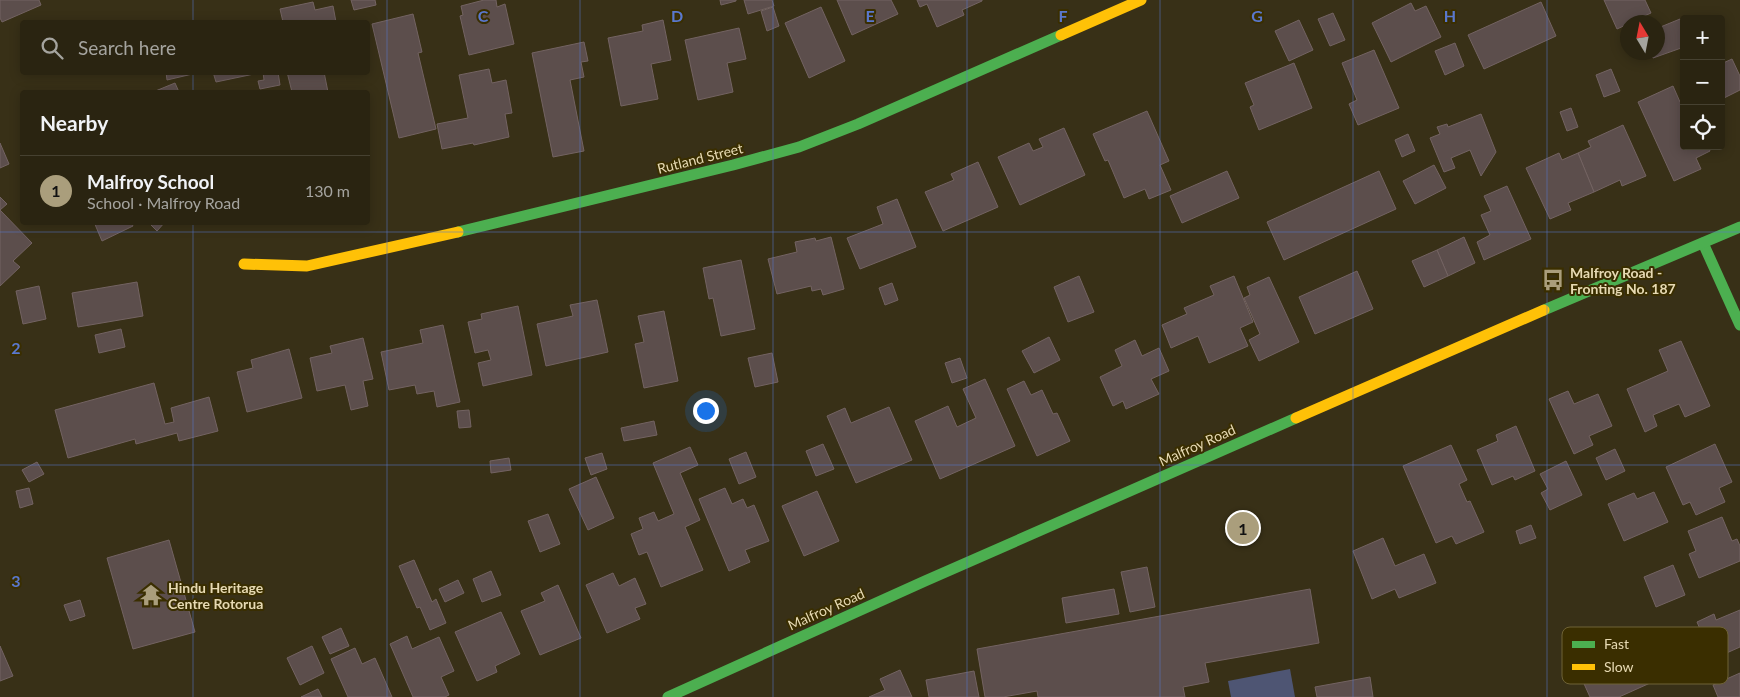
<!DOCTYPE html>
<meta charset="utf-8">
<style>
:root{--surface:#2a2411;--page:#322c1a;--text:#f1f3f6;--muted:#a5a49f;--line:#464131;--accent:#aa9e7c}
body{margin:0;font-family:Lato,sans-serif;background:var(--page);color:var(--text)}
.controls{position:absolute;right:15px;top:15px;display:grid;overflow:hidden;border-radius:5px;box-shadow:0 2px 12px #0003}
.controls button{width:45px;height:45px;display:grid;place-items:center;padding:0;border:0;border-bottom:1px solid var(--line);background:var(--surface);color:var(--text);font:25px sans-serif}
.compass{position:absolute;left:1620px;top:15px;width:45px;height:45px;border-radius:50%;background:var(--surface);box-shadow:0 2px 12px #0003;rotate:350deg}
.you{position:absolute;left:705px;top:410px;width:18px;height:18px;margin:-12px;border:4px solid #fff;border-radius:50%;background:#1a73e8;box-shadow:0 0 0 8px #1a73e833}
.badge{display:grid;place-items:center;width:32px;height:32px;border-radius:50%;background:var(--accent);color:#111;font-size:16px;font-weight:700}
.pin{position:absolute;translate:-50% -50%;border:2px solid #fff;box-shadow:0 1px 5px #0006}
.list{margin:0;padding:0;list-style:none}
h2{display:flex;justify-content:space-between;align-items:center;height:65px;margin:0;padding:0 20px;font-size:21px}
h2 small{font-size:16px;font-weight:400;color:var(--muted)}
.list li{display:grid;grid-template-columns:32px 1fr auto;gap:15px;align-items:center;box-sizing:border-box;height:70px;padding:0 20px;border-top:1px solid var(--line)}
.list b{display:block;font-size:19px;white-space:nowrap}
.list p{margin:0;font-size:16px;white-space:nowrap;color:var(--muted)}
.list em{font-size:16px;font-style:normal;color:var(--muted)}
.icon{flex:none;width:28px;height:28px;fill:none;stroke:currentColor;stroke-width:2;stroke-linecap:round;stroke-linejoin:round}
.map{position:relative;flex:none;width:1740px;height:697px;overflow:hidden}
.search{position:absolute;background:var(--surface);box-shadow:0 2px 12px #0003;left:20px;top:20px;width:350px;height:55px;display:flex;align-items:center;gap:12px;box-sizing:border-box;padding:0 18px;border-radius:5px;color:var(--muted);font-size:19px}
.panel{position:absolute;background:var(--surface);box-shadow:0 2px 12px #0003;left:20px;top:90px;width:350px;height:135px;border-radius:5px}
.map>svg:first-child{display:block}
</style>
<div class="map">
<svg width="1740" height="697" viewBox="0 0 1740 697">
<rect width="100%" height="100%" fill="#383017"/>
<path fill="#4e5573" d="M1290,669L1295,697H1231L1228,681Z"/>
<g fill="#5c4e4c" stroke="#736362">
<path d="M0,0H39L41,5L2,22L0,18Z"/>
<path d="M351,0H375L376,5L354,10Z"/>
<path d="M484,0H496L497,7L505,4L514,44L469,55L460,16L463,15L461,6Z"/>
<path d="M720,0H736V1L721,5Z"/>
<path d="M744,0H772L774,6L748,14Z"/>
<path d="M837,0H891L898,14L852,35Z"/>
<path d="M917,0H982V1L962,10L964,15L937,27L927,4L920,7Z"/>
<path d="M1604,0H1645L1651,13L1631,22H1628V24L1617,29Z"/>
<path d="M313,2L315,10L333,6L336,22H283L280,9Z"/>
<path d="M1541,2L1556,36L1484,69L1468,35Z"/>
<path d="M1411,3L1415,11L1426,6L1441,37L1391,62L1372,23Z"/>
<path d="M773,7L779,26L767,31L761,11Z"/>
<path d="M821,7L845,61L809,78L785,23Z"/>
<path d="M1333,13L1345,40L1330,46L1318,19Z"/>
<path d="M413,14L422,52L418,53L436,129L399,138L372,24Z"/>
<path d="M1680,19L1684,28V47L1653,58L1650,52H1658V28Z"/>
<path d="M663,20L671,60L651,64L658,99L621,106L608,38L643,31L642,25Z"/>
<path d="M1299,20L1313,50L1289,61L1275,31Z"/>
<path d="M739,28L746,59L727,63L733,92L698,100L685,40Z"/>
<path d="M584,42L588,61L581,62L584,77L570,80L584,151L553,157L532,53Z"/>
<path d="M1455,43L1464,66L1445,75L1435,51Z"/>
<path d="M1374,50L1399,108L1358,125L1349,104L1357,100L1342,63Z"/>
<path d="M1732,59L1740,76V90L1724,98L1721,93V64Z"/>
<path d="M1294,63L1312,108L1259,130L1250,107L1254,105L1245,83Z"/>
<path d="M489,69L492,83L506,80L512,113L505,114L509,137L474,145L473,143L442,149L437,124L468,118L459,75Z"/>
<path d="M1611,69L1620,91L1604,97L1596,75Z"/>
<path d="M166,72H201L167,80Z"/>
<path d="M213,72H254V74L216,82Z"/>
<path d="M263,72H278L280,85L260,89L258,81L264,80Z"/>
<path d="M287,72H324L328,92H292Z"/>
<path d="M175,83L179,92H153Z"/>
<path d="M1673,86L1680,102L1684,100V146H1708L1710,151L1696,158L1701,169L1674,181L1638,102Z"/>
<path d="M1571,108L1578,127L1567,131L1560,112Z"/>
<path d="M1147,111L1169,161L1160,165L1171,190L1149,199L1145,189L1124,198L1108,160L1105,161L1093,134Z"/>
<path d="M1481,114L1496,152L1481,176L1470,150L1451,158L1455,168L1444,172L1430,138L1440,134L1437,127L1447,124L1448,127Z"/>
<path d="M1623,125L1646,176L1622,186L1620,180L1594,192L1578,153L1591,147L1588,141Z"/>
<path d="M1064,128L1085,175L1020,205L998,157L1029,143L1033,151L1043,147L1039,139Z"/>
<path d="M1408,134L1415,151L1402,157L1395,140Z"/>
<path d="M0,143L9,164L0,168Z"/>
<path d="M1559,153L1562,160L1578,153L1594,192L1568,203L1571,210L1550,219L1526,168Z"/>
<path d="M978,162L998,207L943,231L925,192L954,180L951,174Z"/>
<path d="M1434,165L1446,188L1415,204L1403,181Z"/>
<path d="M1227,171L1239,198L1182,223L1170,196Z"/>
<path d="M1379,171L1396,209L1284,260L1267,222Z"/>
<path d="M1507,186L1531,239L1484,260L1477,242L1490,235L1481,215L1491,211L1484,196Z"/>
<path d="M0,197L7,204L0,210L32,243L13,261L20,267L0,286Z"/>
<path d="M897,199L916,247L860,269L847,238L883,224L877,207Z"/>
<path d="M94,222H131L133,226L102,241Z"/>
<path d="M148,222H165L157,231Z"/>
<path d="M831,237L844,289L823,295L821,289L812,291L811,286L777,294L768,259L797,252L795,242L815,238L816,241Z"/>
<path d="M1464,237L1475,263L1448,276L1437,250Z"/>
<path d="M1437,250L1448,276L1424,287L1412,261Z"/>
<path d="M741,260L755,329L721,336L713,298L709,299L703,268Z"/>
<path d="M1357,271L1373,309L1315,334L1299,297Z"/>
<path d="M1079,276L1094,312L1068,322L1054,287Z"/>
<path d="M1234,276L1253,322L1240,328L1248,346L1209,363L1198,336L1171,348L1162,325L1187,314L1184,308L1214,295L1210,286Z"/>
<path d="M1269,277L1299,342L1259,361L1249,340L1260,334L1244,298L1250,295L1247,287Z"/>
<path d="M137,282L143,316L78,327L72,293Z"/>
<path d="M892,283L898,300L885,305L879,288Z"/>
<path d="M39,286L46,319L23,324L16,291Z"/>
<path d="M597,300L608,352L546,366L537,324L573,316L570,305Z"/>
<path d="M518,306L532,375L483,386L478,363L491,360L488,350L475,353L468,322L482,319L481,314Z"/>
<path d="M664,311L678,381L644,388L635,344L644,342L638,316Z"/>
<path d="M443,325L460,402L437,407L434,391L417,394L415,385L389,390L381,352L423,343L420,330Z"/>
<path d="M121,329L125,347L99,353L95,335Z"/>
<path d="M1049,337L1060,360L1034,373L1022,351Z"/>
<path d="M363,338L373,379L363,381L368,406L351,410L345,385L317,391L310,358L332,353L330,346Z"/>
<path d="M1135,340L1142,356L1159,348L1169,371L1151,379L1159,394L1126,409L1123,401L1113,406L1100,377L1122,366L1115,350Z"/>
<path d="M1681,341L1710,406L1685,417L1679,404L1653,415L1657,426L1645,432L1627,389L1668,371L1659,350Z"/>
<path d="M289,349L302,398L247,412L237,372L253,368L251,360Z"/>
<path d="M772,353L778,382L755,387L748,358Z"/>
<path d="M960,358L967,378L952,383L945,363Z"/>
<path d="M985,379L1015,446L940,479L915,421L948,406L957,427L976,418L963,389Z"/>
<path d="M1024,381L1031,395L1042,390L1053,414L1057,413L1070,441L1037,456L1007,389Z"/>
<path d="M154,383L165,424L174,422L171,408L209,397L218,431L179,441L177,433L136,444L135,439L68,458L55,410Z"/>
<path d="M1568,391L1574,404L1598,394L1612,426L1589,436L1593,445L1574,454L1549,399Z"/>
<path d="M889,407L912,460L856,483L827,416L845,408L851,423Z"/>
<path d="M469,410L471,427L459,428L457,411Z"/>
<path d="M654,421L657,435L624,441L621,428Z"/>
<path d="M1516,426L1535,471L1515,480L1513,476L1492,485L1477,450L1498,441L1496,435Z"/>
<path d="M823,444L834,469L816,476L806,451Z"/>
<path d="M1715,444L1732,482L1719,488L1725,502L1696,515L1690,502L1683,505L1666,467Z"/>
<path d="M1451,445L1467,480L1459,484L1467,502L1470,501L1484,532L1456,544L1452,536L1436,543L1403,466Z"/>
<path d="M690,447L698,465L680,473L700,520L685,527L703,570L661,587L647,552L639,555L631,534L643,529L639,518L654,512L658,521L674,514L653,463Z"/>
<path d="M1615,449L1625,471L1606,480L1596,458Z"/>
<path d="M746,452L756,477L739,484L729,459Z"/>
<path d="M602,453L607,469L591,475L585,458Z"/>
<path d="M509,458L511,470L491,473L490,461Z"/>
<path d="M1566,461L1582,495L1550,510L1541,493L1548,489L1540,474Z"/>
<path d="M37,462L44,474L29,482L22,470Z"/>
<path d="M596,477L614,518L588,530L569,489Z"/>
<path d="M29,488L33,504L20,508L16,491Z"/>
<path d="M725,488L732,504L743,499L747,508L754,505L769,541L745,550L750,562L729,571L699,499Z"/>
<path d="M817,491L839,541L804,556L782,506Z"/>
<path d="M1654,492L1668,522L1624,541L1608,504L1634,493L1637,499Z"/>
<path d="M548,514L560,544L540,552L528,521Z"/>
<path d="M1722,517L1732,541L1737,539L1740,546V561L1699,578L1689,554L1696,551L1688,531Z"/>
<path d="M1531,525L1536,538L1520,544L1516,531Z"/>
<path d="M1383,538L1395,566L1424,554L1436,583L1399,598L1395,589L1372,599L1353,551Z"/>
<path d="M169,540L195,632L133,649L107,558Z"/>
<path d="M414,560L432,602L436,599L446,623L430,630L420,607L417,608L399,566Z"/>
<path d="M1673,565L1685,595L1656,607L1644,577Z"/>
<path d="M1147,567L1155,607L1130,612L1121,572Z"/>
<path d="M491,571L501,595L482,602L473,579Z"/>
<path d="M613,573L619,586L635,578L646,604L635,608L640,619L607,633L586,585Z"/>
<path d="M458,580L464,593L445,602L439,589Z"/>
<path d="M558,585L581,638L540,655L521,611L545,601L541,593Z"/>
<path d="M1114,589L1119,614L1066,623L1062,598Z"/>
<path d="M1310,589L1319,643L1205,663L1209,682L1183,687L1185,697H1038L1037,691L1003,697H985L977,649Z"/>
<path d="M80,600L85,616L70,621L64,605Z"/>
<path d="M1740,610V647L1713,659L1697,622L1714,614L1716,620Z"/>
<path d="M501,612L520,654L495,666L497,672L477,681L455,632Z"/>
<path d="M341,628L349,646L330,654L322,637Z"/>
<path d="M407,636L412,649L439,637L454,671L441,677L449,695L445,697H413L390,644Z"/>
<path d="M0,646L13,676L0,681Z"/>
<path d="M312,646L324,673L300,685L287,658Z"/>
<path d="M1635,647L1643,665L1651,662L1659,679L1619,697H1590L1581,677L1616,661L1614,656Z"/>
<path d="M355,648L362,664L375,658L392,697H348L331,659Z"/>
<path d="M900,670L912,697H869L885,690L880,679Z"/>
<path d="M974,671L979,697H929L926,680Z"/>
<path d="M1740,673V697H1718L1713,685Z"/>
<path d="M1370,677L1373,697H1317L1315,687Z"/>
<path d="M318,689L322,697H301Z"/>
</g>
<g fill="none" stroke-linecap="round" stroke-linejoin="round">
<g stroke="#4caf50" stroke-width="11">
<path d="M458,232L733,165L799,147L858,124L1061,35"/>
<path d="M1703,243L1740,325"/>
<path d="M1544,310L1740,227"/>
<path d="M668,697L925,581L1296,418"/>
</g>
<g stroke="#ffc107" stroke-width="11">
<path d="M1061,35L1141,0"/>
<path d="M244,264L307,266L458,232"/>
<path d="M1296,418L1544,310"/>
</g>
</g>
<path fill="none" stroke="#5a78cd" stroke-width="1" stroke-opacity="0.55" d="M193,0V22M387,0V697M580,0V697M773,0V697M967,0V697M1160,0V697M1353,0V697M1547,0V697M193,72V92M193,222V697M0,232H1740M0,465H1740"/>
<defs>
<g id="bus-bare" transform="scale(1.725)"><path d="M-5-6H5V4H4V6H2V4H-2V6H-4V4H-5ZM-3.5-4V0h7V-4ZM-3.5 1.2v1.5H-2V1.2ZM2 1.2v1.5H3.5V1.2Z" fill="#aa9e7c" stroke="#3a2e00" stroke-width="2.5" paint-order="stroke"/></g>
<g id="temple-bare" transform="scale(1.725)"><path d="M0-6L5-2H3V0L6.5 2.5H4V6H1.5V3h-3V6H-4V2.5H-6.5L-3 0V-2H-5Z" fill="#aa9e7c" stroke="#3a2e00" stroke-width="2.5" paint-order="stroke"/></g>
</defs>
<g fill-rule="evenodd">
<use href="#bus-bare" x="1553" y="280"/>
<use href="#temple-bare" x="151" y="595"/>
</g>
<g text-anchor="middle" dominant-baseline="central" stroke-width="4" stroke-linejoin="round" paint-order="stroke">
<g font-size="14" fill="#e7dab3" stroke="#3a2e00">
<text transform="translate(700 158) rotate(-14)">Rutland Street</text>
<text transform="translate(1197 445) rotate(-24)">Malfroy Road</text>
<text transform="translate(826 609) rotate(-24)">Malfroy Road</text>
</g>
<g font-size="14" font-weight="bold" fill="#e7dab3" stroke="#3a2e00" text-anchor="start">
<text x="1570" y="272">Malfroy Road -<tspan x="1570" dy="16">Fronting No. 187</tspan></text>
<text x="168" y="587">Hindu Heritage<tspan x="168" dy="16">Centre Rotorua</tspan></text>
</g>
</g>
<rect x="1562" y="627" width="166" height="57" rx="8" fill="#3a2e00" stroke="#6e6236" stroke-width="1"/>
<rect x="1572" y="641" width="23" height="7" fill="#4caf50"/>
<rect x="1572" y="664" width="23" height="6" fill="#ffc107"/>
<g font-size="14" fill="#e7dab3">
<text x="1604" y="649">Fast</text>
<text x="1604" y="672">Slow</text>
</g>
<g font-size="16" text-anchor="middle" font-weight="bold" fill="#5a78cd" stroke="#3a2e00" stroke-width="4" stroke-linejoin="round" paint-order="stroke">
<text x="483" y="22">C</text>
<text x="677" y="22">D</text>
<text x="870" y="22">E</text>
<text x="1063" y="22">F</text>
<text x="1257" y="22">G</text>
<text x="1450" y="22">H</text>
<text x="16" y="354">2</text>
<text x="16" y="587">3</text>
</g>
</svg>
<div class="controls">
<button>+</button>
<button>−</button>
<button><svg class="icon" aria-label="locate" viewBox="0 0 24 24"><circle cx="12" cy="12" r="6"/><path d="M12 2v4M12 18v4M2 12h4M18 12h4"/></svg></button>
</div>
<svg class="compass" viewBox="-18 -18 36 36"><path d="M0-13l5 13h-10z" fill="#e53935"/><path d="M0 13l5-13h-10z" fill="#a5a49f"/></svg>
<div class="you"></div>
<div class="pin badge" style="left:1243px;top:528px">1</div>
<div class="search"><svg class="icon" aria-label="search" viewBox="0 0 24 24"><circle cx="10" cy="10" r="6"/><path d="M15 15l6 6"/></svg>Search here</div>
<section class="panel">
<h2>Nearby<small></small></h2>
<ul class="list">
<li><span class="badge">1</span><div><b>Malfroy School</b><p>School · Malfroy Road</p></div><em>130 m</em></li>
</ul>
</section>
</div>
